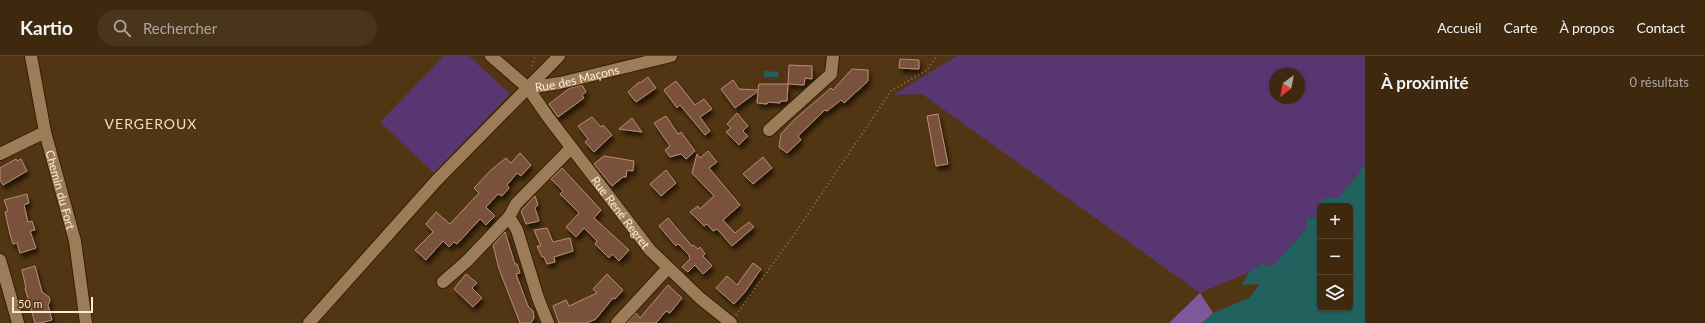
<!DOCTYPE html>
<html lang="fr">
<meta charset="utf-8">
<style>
:root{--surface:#3e280e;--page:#49341c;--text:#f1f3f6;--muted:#ada69e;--line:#57442e}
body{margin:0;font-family:Lato,sans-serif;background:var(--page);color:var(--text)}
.controls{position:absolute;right:12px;bottom:12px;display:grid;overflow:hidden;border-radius:6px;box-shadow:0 1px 3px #0004}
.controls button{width:36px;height:36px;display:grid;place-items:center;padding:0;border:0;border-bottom:1px solid var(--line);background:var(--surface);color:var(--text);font:20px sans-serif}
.compass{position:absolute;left:1269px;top:12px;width:36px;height:36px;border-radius:50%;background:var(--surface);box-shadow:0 1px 3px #0004;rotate:212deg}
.scale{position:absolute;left:12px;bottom:10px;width:81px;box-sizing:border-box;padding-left:4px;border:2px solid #fcead7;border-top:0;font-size:11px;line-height:14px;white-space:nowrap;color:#fcead7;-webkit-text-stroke:3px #523613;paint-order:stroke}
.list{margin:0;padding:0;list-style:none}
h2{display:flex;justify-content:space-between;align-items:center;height:52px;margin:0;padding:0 16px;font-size:17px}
h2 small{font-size:13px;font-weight:400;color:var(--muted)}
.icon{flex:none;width:22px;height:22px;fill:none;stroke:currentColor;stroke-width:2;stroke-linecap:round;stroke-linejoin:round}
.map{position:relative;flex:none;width:1365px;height:267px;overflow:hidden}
header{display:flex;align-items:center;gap:24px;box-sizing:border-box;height:56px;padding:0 20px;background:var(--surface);border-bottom:1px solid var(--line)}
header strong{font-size:19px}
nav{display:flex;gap:22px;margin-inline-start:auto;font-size:14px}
.search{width:280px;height:36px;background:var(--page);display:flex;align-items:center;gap:10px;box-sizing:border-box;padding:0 14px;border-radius:22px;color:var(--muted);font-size:15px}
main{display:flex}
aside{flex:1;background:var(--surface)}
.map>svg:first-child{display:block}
</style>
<header>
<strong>Kartio</strong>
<div class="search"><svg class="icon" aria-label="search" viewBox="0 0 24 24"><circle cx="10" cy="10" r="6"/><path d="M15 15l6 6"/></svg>Rechercher</div>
<nav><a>Accueil</a><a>Carte</a><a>À propos</a><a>Contact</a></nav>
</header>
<main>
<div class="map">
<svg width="1365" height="267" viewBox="0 0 1365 267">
<defs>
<filter id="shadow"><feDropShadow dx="2.5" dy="4.5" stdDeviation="2" flood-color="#0009"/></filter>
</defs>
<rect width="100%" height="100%" fill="#523613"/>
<g fill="#583671" fill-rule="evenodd">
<path d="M444,0H469L510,38L434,117L380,66Z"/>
<path d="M957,0H1365V109L1339,141L1320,143L1323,150H1320V161L1307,172L1273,210L1263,208L1249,216L1200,237L922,38L893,39ZM1275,18H1299V42H1275Z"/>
</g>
<path fill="#7e589a" d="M1200,237L1213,257L1202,267H1169Z"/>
<g fill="#22625e">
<path d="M764,15L777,16L779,17L778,21H764Z"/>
<path d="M1365,109V267H1202L1213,257L1249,242L1260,228L1242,229L1249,216L1263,208L1273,210L1307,172V162H1318L1320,161V252H1350V150H1323L1320,143L1339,141Z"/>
</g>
<g fill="#7a513b" stroke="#b88c74" filter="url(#shadow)">
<path d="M900,3L919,4V13L899,12Z"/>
<path d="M789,9L812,10V23L805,22L804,29L788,28L787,45H781L780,47L768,46L767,48L757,47L758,35L735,52L721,33L733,24L739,33L758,34L759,28H788Z"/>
<path d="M852,13L868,14V25L844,47L841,44L827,55L825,54L798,80L801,84L787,97L779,91L781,78L795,63L831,32L833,34Z"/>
<path d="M648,21L656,32L636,46L628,36L639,26L640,27Z"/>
<path d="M676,25L695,49L704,43L712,53L700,61L710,75L705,79L680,49L677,52L664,34Z"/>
<path d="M582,29L586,36L582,39L584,42L558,61L549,48L570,32Z"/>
<path d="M737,57L748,70L743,75L748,80L739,89L726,76L731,72L727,68Z"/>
<path d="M938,58L948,108L936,110L927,60Z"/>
<path d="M666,60L678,78L681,76L695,95L686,103L681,98L670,101L665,94L670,90L654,67Z"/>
<path d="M592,61L601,71L603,69L612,79L594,96L585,86L588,83L578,70Z"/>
<path d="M632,62L642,76L619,73Z"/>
<path d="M708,95L717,106L709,112L740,149L723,164L735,177L749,166L754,171L732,190L717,173L713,175L707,168L704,170L690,156L698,150L700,153L714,140L692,117L697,98L700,102Z"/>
<path d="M520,97L531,109L521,120L517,117L507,129L509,132L502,140L498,138L486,151L495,160L486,169L480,163L457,188L454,186L449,191L443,185L426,204L415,194L433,176L426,168L436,156L450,168L479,137L474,132L491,114L506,102L511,107Z"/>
<path d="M604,100L634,105L633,115L627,114L626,121H623L612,130L594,108Z"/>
<path d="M763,101L772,112L753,128L743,118Z"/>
<path d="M16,103L17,105L21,103L27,115L3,129L0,124V112Z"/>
<path d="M562,112L601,154L594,162L629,194L619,205L612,198L609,202L595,188L597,185L584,172L576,181L566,171L579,157L560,138L563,135L551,123Z"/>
<path d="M666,114L676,127L661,140L650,128Z"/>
<path d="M27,138L29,147L24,149L28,166L32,165L35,174L30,175L36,192L20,197L17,187L13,188L10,178L5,156L8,155L4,144Z"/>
<path d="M535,140L538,149L535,152L539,165L526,168L521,155Z"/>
<path d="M668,162L692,190L693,189L698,193L700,191L705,198L703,200L712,210L703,218L695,209L688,216L682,211L690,203L689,199L678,188L676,190L659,170Z"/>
<path d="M547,172L553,186L570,182L573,195L554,201L555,206L547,208L544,201H542L537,190H541L534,174Z"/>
<path d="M505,176L515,208H517L520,217L516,218L528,250L533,255L534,262L531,267H520L499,213L493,189Z"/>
<path d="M753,207L761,213L745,236L734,248L716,232L727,220L737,229Z"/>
<path d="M35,210L42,236L49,241L50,245L48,249L52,264L40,267H35L25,232H26L22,214Z"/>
<path d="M466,218L477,227L472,232L482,242L473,251L454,233Z"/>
<path d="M607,218L623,234L615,243L613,242L596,263L587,267H559L553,250L566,244L569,250L597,237L593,233Z"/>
<path d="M668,229L682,242L670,257L666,255L656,267H627L636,257L640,262Z"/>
</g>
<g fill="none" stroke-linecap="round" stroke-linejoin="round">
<g stroke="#331f04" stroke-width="14">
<g id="minor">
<path id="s1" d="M31,0L45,76L75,185L86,267"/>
<path id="s2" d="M491,0L528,32L548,61L650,194L700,242L731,267"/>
<path id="s3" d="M528,32L560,27L671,0"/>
<path d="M769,74L831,18L833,0"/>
<path d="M0,98L45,76"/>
<path d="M0,204L18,267"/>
<path d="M443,226L467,205L509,161"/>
<path d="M309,267L436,125L559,0"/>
<path d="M548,267L538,242L517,174L509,161L516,148L571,92"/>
<path d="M617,267L668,212"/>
</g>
</g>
<g stroke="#8b7255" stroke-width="2" stroke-dasharray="1 3" stroke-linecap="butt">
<path d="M532,10L535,0"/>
<path d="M736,259L793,180L891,35L927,14L937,0"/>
</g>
<use href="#minor" stroke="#9d7d59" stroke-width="12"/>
</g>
<g text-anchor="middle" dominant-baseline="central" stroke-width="3.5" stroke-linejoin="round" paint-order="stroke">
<g font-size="12" fill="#fcead7" stroke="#523613">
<text stroke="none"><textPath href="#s3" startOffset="50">Rue des Maçons</textPath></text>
<text stroke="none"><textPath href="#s1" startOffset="137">Chemin du Fort</textPath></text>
<text stroke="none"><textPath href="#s2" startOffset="204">Rue René Regret</textPath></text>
</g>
<g font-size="14" letter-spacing="1" fill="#faddbf" stroke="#523613">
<text x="151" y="67">VERGEROUX</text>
</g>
</g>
</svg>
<div class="controls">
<button>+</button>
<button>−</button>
<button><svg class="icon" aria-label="layers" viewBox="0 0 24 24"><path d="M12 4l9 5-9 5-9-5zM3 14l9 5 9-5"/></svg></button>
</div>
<svg class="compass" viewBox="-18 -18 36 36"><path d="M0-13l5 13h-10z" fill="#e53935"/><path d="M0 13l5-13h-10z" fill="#ada69e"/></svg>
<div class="scale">50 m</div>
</div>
<aside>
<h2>À proximité<small>0 résultats</small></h2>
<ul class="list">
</ul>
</aside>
</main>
